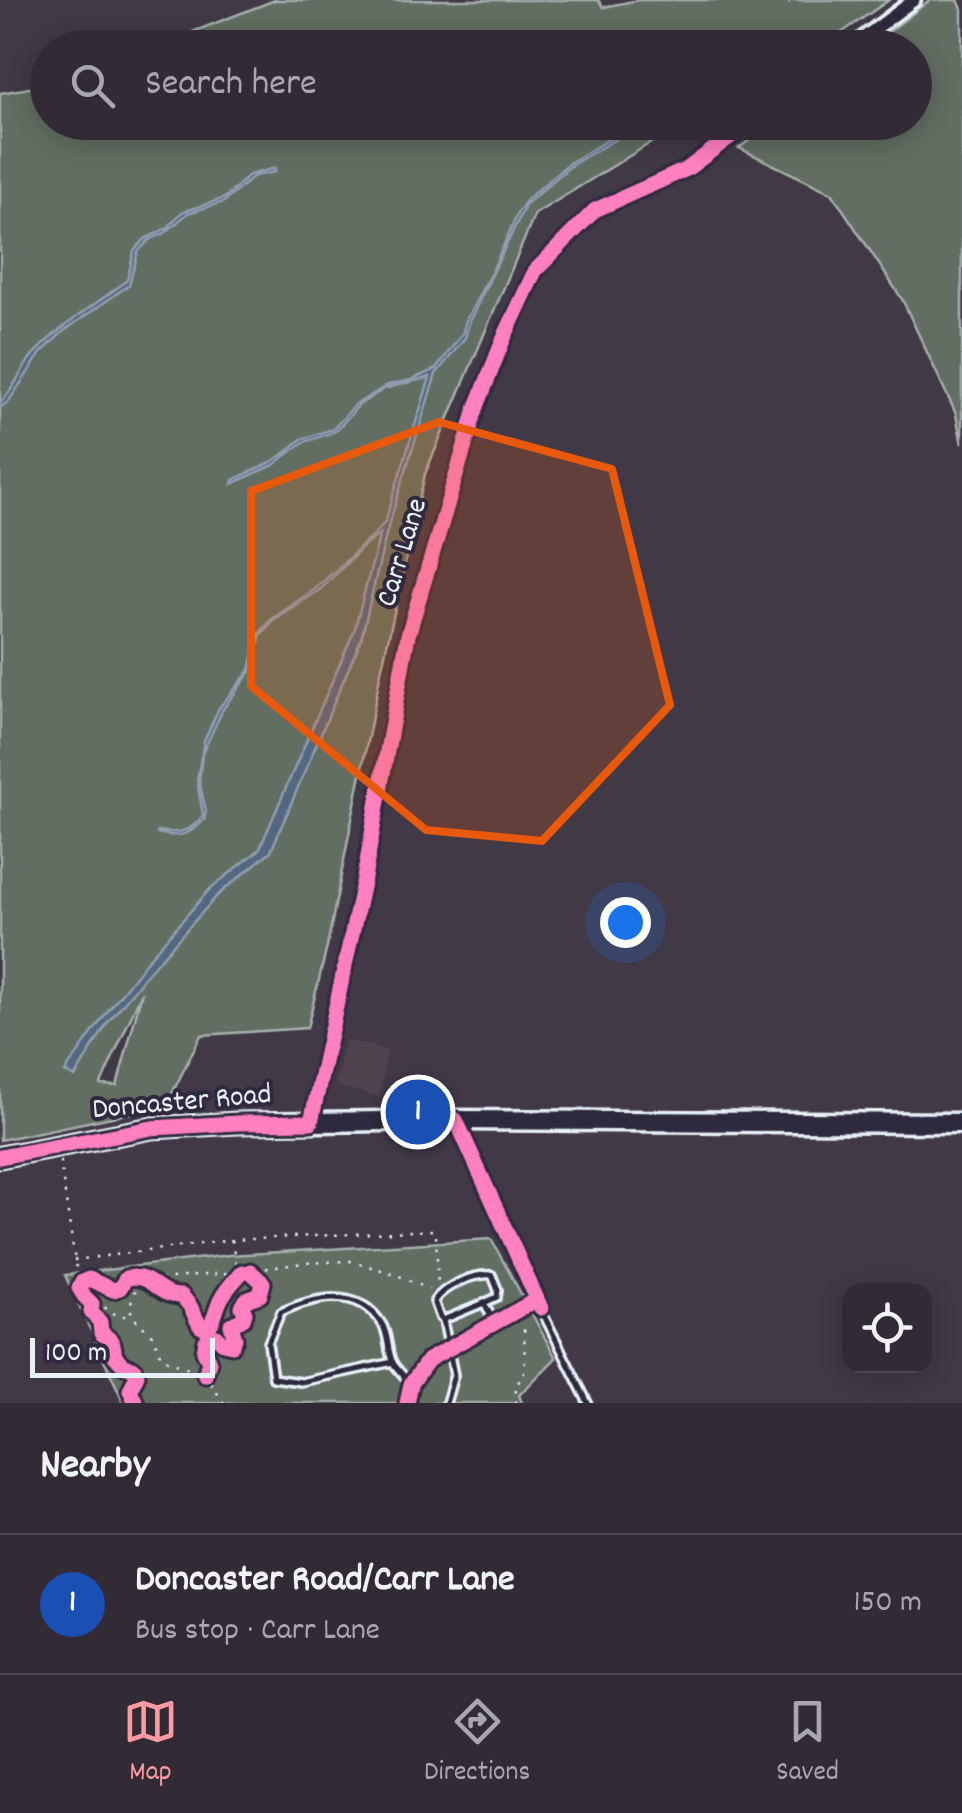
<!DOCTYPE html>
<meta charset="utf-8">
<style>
:root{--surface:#322b35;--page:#3a333d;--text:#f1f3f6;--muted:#a8a7ad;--line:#4d4750;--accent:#ff9aa2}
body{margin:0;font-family:Dekko,sans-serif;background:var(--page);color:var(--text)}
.controls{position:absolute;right:30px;bottom:30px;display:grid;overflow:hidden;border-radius:20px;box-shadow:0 5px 25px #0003}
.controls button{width:90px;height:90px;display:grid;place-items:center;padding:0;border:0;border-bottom:2px solid var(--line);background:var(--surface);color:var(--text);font:50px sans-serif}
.scale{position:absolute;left:30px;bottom:25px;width:185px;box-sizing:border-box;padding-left:10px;border:5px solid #e8f1f8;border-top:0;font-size:28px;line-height:35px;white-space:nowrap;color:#e8f1f8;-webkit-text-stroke:8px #2f2a3d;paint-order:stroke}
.you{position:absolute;left:625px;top:922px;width:35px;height:35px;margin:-25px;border:8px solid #fff;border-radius:50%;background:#1a73e8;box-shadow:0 0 0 15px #1a73e833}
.badge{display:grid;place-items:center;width:65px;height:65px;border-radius:50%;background:var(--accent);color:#fff;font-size:32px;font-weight:700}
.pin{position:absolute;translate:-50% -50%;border:5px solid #fff;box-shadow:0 2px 10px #0006}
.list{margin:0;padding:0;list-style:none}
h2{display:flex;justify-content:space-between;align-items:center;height:130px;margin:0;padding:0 40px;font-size:42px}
h2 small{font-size:32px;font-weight:400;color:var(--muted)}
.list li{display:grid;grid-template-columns:65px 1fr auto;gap:30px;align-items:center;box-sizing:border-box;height:140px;padding:0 40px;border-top:2px solid var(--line)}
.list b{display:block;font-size:38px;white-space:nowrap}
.list p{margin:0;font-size:32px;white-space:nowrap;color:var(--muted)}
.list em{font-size:32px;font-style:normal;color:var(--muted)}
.icon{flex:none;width:55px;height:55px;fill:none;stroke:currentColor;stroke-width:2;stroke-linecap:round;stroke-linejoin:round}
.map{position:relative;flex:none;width:962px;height:1403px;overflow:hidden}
.search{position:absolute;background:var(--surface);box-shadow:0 5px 25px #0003;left:30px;right:30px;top:30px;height:110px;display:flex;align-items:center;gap:25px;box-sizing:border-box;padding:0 35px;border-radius:55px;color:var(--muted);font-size:38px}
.sheet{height:270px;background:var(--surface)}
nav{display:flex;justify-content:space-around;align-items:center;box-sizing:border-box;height:140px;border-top:2px solid var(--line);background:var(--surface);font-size:28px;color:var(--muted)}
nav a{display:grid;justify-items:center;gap:5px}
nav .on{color:var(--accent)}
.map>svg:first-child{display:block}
</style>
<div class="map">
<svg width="962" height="1403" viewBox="0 0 962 1403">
<rect width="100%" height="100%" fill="#423947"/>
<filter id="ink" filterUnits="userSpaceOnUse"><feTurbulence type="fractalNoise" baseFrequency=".01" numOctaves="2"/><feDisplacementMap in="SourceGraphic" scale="20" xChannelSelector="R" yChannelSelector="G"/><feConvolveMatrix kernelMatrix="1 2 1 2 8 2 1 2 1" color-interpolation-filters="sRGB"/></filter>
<g filter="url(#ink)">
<path fill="#50434e" d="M345,1040L387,1050L379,1097L335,1085Z"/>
<g fill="#626e62" stroke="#a5b0ad" stroke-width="2.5" fill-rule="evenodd">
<path d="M275,0H598L603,7L639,0H785L789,2L790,0H889L821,47L151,48Z"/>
<path d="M930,0H958L962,9V444L956,414L902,299L832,193L739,148L772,123L914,122V48L869,47Z"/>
<path d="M47,85L48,122L683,123L535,214L425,474L380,676L327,947L307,1028L201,1035L166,1106L0,1140V93ZM142,992L117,1086L101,1085V1084Z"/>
<path d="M491,1239L556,1358L519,1395L522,1403H124L65,1275L229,1255Z"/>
</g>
<g fill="#556680" stroke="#909eb0" stroke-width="2.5">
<path d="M636,123H643L570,166L526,204L470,320L465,338L436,374L388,527L361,639L271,851L218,895L151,969L108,1022L75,1077L65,1072L109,1009L149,958L210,889L259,850L354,631L380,534L363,547L321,589L273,621L261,635L252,670L223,709L202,754L199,781L206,811L204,820C188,836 179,838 157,833L158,831C177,834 191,833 203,815L197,780L204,741L219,708L250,670L257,639L260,633L272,619L315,589L374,535L385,522L430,377L384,389L359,405L336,431L302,443L274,465L232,484L233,480L268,464L284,454L301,439L333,429L355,405L388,385L411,380L436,369L462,334L467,318L494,267L518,212L527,199L569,163Z"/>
<path d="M275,168V172L254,176L224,202L188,213L165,233L149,240L138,252L129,285L64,331L41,353L9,401L0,408V403C14,390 20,371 32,356C59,326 96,305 127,280L134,251L145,239L167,228L182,212L225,198L249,175Z"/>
</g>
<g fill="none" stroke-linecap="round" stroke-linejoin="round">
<g stroke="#e8f1f8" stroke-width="12">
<g id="lane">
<path d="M458,1125L536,1300L588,1403"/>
<path d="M484,1303L443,1320L440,1318L434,1301C444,1286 474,1273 492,1275L498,1290L497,1297L484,1303L494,1322"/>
<path d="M443,1320L454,1375L446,1403"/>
<path d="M393,1362L301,1382L273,1378L268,1343L281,1312C314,1297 359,1286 382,1324C389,1335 387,1351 393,1363C397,1369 404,1376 409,1382"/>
</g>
</g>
<g stroke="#e8f1f8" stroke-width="19">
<g id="street">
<path d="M850,48L914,0"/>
<path d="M311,1122L364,878L408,635L476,409L503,340L535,271L595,210L687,169L750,122"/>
<path d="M407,1403L411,1384L428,1360L536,1300"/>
</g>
</g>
<g stroke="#e8f1f8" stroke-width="25">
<path id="primary" d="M0,1157L152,1128L237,1123L456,1120L962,1123"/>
</g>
<g stroke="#e8f1f8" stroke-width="2.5" stroke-dasharray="2.5 8" stroke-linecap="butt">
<path d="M60,1161L77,1274L108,1311L120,1316H131"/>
<path d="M232,1240L237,1271"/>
<path d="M74,1260L232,1240L433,1230L436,1235L438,1286"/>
<path d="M224,1403L205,1375L161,1357L154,1337L132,1316L130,1306L134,1292L150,1280L250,1271L303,1263L350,1261L392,1273L429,1289"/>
<path d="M515,1403L516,1387L525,1370L524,1322"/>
</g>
<use href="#lane" stroke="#2f2a3d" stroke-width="5"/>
<use href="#street" stroke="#2f2a3d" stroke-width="11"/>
<use href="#primary" stroke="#2f2a3d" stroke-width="18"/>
<g stroke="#2f2a3d" stroke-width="21">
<g id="cycleway">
<path d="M456,1120L541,1308"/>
<path d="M0,1157L152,1128L237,1123L311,1122L364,878L408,635L476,409L503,340L535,271L595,210L687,169L750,122"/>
<path d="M205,1375L209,1362L204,1351L206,1341L211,1337H217L223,1343L232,1345L235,1339L231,1325L243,1319L245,1313L242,1307L246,1300L260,1295L263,1283L250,1271"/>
<path d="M136,1403L130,1390L137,1375L133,1368L124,1366L114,1355C115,1343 111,1339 101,1333L100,1322L91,1312L92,1304L84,1296L79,1288L82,1282L89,1279L113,1290L120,1288L126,1278C154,1273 155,1297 182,1296L190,1306L200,1326L207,1329C216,1320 215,1310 221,1299C226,1289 234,1281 242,1272"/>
<path d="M407,1403L411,1384L428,1360L536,1300"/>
</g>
</g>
<use href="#cycleway" stroke="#ff80c0" stroke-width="15"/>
</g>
</g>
<path fill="#e8590c" fill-opacity="0.2" stroke="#e8590c" stroke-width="8" stroke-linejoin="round" d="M439,422L612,469L670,705L542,841L426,830L251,686V491Z"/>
<g text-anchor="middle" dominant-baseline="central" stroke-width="8" stroke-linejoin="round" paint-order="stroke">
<g font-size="30" fill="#e8f1f8" stroke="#2f2a3d">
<text transform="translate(404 553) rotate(-73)">Carr Lane</text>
<text transform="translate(182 1104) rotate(-5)">Doncaster Road</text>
</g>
</g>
</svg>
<div class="controls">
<button><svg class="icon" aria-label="locate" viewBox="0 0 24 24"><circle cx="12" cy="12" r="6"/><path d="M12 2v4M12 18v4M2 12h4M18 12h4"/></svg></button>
</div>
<div class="scale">100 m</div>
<div class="you"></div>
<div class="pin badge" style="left:418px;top:1112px;background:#1a4fb4">1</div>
<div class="search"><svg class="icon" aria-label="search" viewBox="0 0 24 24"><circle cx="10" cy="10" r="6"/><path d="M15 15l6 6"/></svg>Search here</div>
</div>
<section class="sheet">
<h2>Nearby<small></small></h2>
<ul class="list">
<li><span class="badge" style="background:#1a4fb4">1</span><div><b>Doncaster Road/Carr Lane</b><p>Bus stop · Carr Lane</p></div><em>150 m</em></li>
</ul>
</section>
<nav>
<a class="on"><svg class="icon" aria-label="map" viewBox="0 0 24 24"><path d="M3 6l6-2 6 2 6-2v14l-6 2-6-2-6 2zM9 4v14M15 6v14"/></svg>Map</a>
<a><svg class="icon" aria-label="directions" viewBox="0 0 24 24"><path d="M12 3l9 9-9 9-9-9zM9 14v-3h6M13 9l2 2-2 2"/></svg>Directions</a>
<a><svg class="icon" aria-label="saved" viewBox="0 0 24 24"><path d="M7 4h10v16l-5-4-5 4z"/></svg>Saved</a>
</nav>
